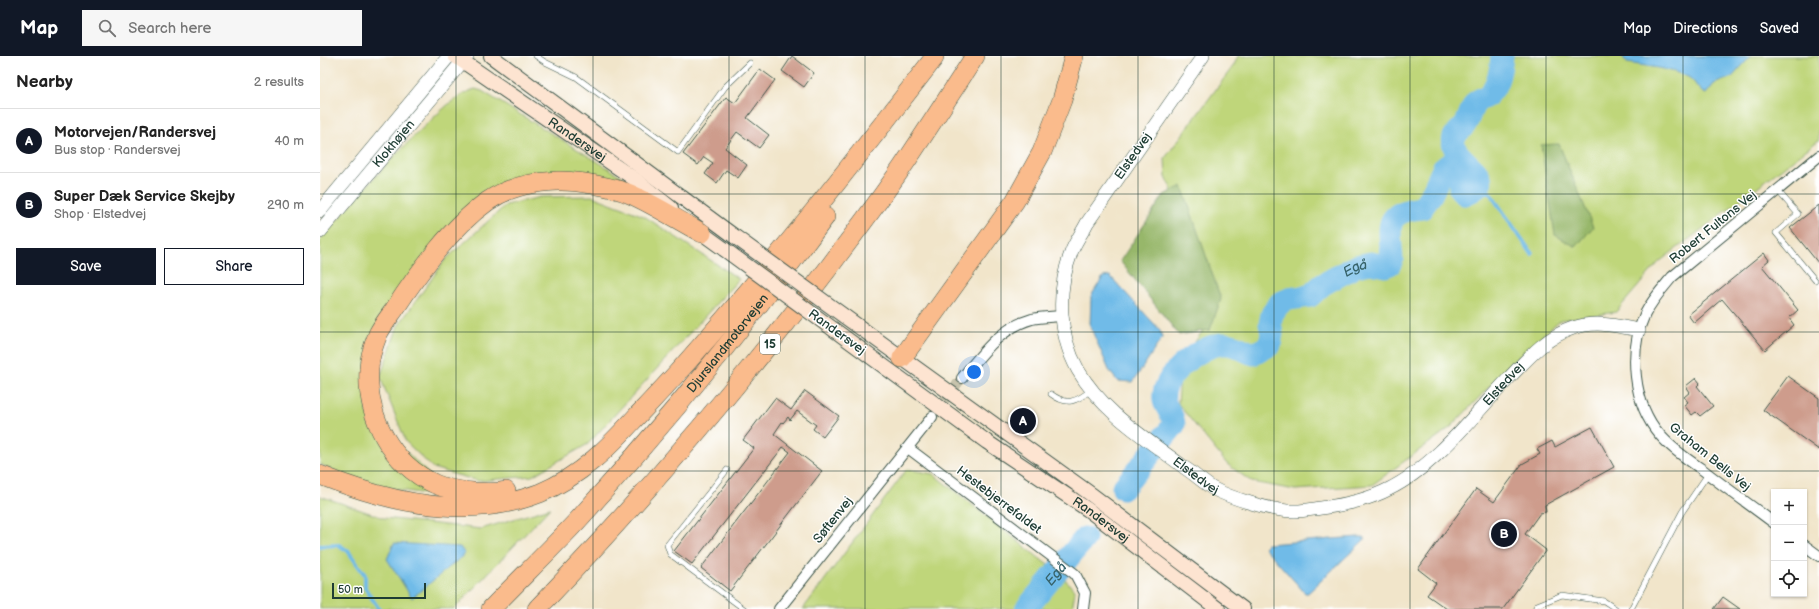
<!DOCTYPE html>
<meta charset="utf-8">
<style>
:root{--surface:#fff;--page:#f6f6f6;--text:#222;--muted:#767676;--line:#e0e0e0;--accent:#111827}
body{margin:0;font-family:"Balsamiq Sans",sans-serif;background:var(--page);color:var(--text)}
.controls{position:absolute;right:12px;bottom:12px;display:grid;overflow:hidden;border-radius:0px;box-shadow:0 1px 3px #0004}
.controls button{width:36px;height:36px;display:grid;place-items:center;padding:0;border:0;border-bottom:1px solid var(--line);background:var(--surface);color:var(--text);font:20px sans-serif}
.scale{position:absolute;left:12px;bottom:10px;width:94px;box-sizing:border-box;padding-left:4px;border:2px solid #1f3d34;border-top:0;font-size:11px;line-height:14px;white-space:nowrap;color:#1f3d34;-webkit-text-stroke:3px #fff;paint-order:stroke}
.you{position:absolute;left:654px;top:316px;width:14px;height:14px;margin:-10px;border:3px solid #fff;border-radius:50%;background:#1a73e8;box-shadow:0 0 0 6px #1a73e833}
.badge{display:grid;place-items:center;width:26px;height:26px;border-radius:50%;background:var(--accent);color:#fff;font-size:13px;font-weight:700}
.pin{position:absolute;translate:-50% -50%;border:2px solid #fff;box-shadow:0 1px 4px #0006}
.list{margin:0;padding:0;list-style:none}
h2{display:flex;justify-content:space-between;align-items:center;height:52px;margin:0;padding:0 16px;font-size:17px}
h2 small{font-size:13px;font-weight:400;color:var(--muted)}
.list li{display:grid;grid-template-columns:26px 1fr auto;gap:12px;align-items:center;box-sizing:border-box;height:64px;padding:0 16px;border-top:1px solid var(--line)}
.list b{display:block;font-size:15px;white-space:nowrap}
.list p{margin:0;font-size:13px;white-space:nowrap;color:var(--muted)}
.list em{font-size:13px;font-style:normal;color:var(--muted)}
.actions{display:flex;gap:8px;padding:12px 16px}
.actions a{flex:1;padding:9px 0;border:1px solid var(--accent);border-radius:0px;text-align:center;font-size:14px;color:var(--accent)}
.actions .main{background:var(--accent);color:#fff}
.icon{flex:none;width:22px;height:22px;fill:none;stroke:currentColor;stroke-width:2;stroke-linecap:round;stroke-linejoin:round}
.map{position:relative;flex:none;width:1499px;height:553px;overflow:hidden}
header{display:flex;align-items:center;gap:24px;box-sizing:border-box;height:56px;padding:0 20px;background:var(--accent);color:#fff}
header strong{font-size:19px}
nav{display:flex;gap:22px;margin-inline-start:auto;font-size:14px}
.search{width:280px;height:36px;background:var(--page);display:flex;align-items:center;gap:10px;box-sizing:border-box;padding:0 14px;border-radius:0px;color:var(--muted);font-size:15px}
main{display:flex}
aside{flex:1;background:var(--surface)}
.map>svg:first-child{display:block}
</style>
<header>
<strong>Map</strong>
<div class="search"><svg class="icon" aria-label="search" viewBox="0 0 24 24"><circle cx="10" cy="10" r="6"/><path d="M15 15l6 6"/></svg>Search here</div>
<nav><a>Map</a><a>Directions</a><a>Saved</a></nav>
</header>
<main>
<aside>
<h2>Nearby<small>2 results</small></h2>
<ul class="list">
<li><span class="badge">A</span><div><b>Motorvejen/Randersvej</b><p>Bus stop · Randersvej</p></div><em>40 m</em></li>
<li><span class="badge">B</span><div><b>Super Dæk Service Skejby</b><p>Shop · Elstedvej</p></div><em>290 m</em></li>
</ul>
<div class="actions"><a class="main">Save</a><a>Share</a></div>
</aside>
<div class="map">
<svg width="1499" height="553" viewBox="0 0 1499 553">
<rect width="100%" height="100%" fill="#fff"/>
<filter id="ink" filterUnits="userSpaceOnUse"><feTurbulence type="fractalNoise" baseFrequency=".025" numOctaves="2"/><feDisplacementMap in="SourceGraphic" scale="8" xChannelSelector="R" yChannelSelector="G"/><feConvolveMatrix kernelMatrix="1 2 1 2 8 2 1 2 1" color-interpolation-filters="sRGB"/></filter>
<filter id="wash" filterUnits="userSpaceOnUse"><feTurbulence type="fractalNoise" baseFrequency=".012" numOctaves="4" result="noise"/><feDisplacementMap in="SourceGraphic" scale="16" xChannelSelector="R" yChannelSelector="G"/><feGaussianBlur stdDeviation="0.9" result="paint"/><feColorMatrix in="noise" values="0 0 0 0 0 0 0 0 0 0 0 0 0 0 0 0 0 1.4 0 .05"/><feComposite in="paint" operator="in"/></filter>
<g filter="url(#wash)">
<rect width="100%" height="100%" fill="#f1e5ca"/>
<g fill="#bfd67a" stroke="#6f8a57">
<path d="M918,0H1499V84L1339,206L1296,256L1240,264L1190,309L1131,371L1052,429L975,434L932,426L907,408L858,348L861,306L891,263L881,199L846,121L845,102L914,9Z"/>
<path d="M155,33L162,35L314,128L312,132L242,115L204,122L179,131L59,262L46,355L131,441C84,435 43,431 0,408V184C35,144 69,103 108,67C123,53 136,39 155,33Z"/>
<path d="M272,140L324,160L419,223L268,388L212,420L158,425L113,412L86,386L60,321L78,270L125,204L186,149L221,141Z"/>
<path d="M587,413L613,418L743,521L755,535L752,553H483Z"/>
<path d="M0,440L64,462L161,473L230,452L134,553H0Z"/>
</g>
<g fill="#97b76a" stroke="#5b7a4f">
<path d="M1239,88L1273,171L1256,191L1235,179L1221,89Z"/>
<path d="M862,130L901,243L890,274L859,279L800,205L844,139Z"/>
</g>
<g fill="#6fbbe8" stroke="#477c8e">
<path d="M1302,0H1431L1412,21L1394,28L1386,38C1377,35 1376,25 1368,21C1352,13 1325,10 1307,7Z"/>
<path d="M790,220L840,274L842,282L813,326L797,325L789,314L770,270L771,240L783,221Z"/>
<path d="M1038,481H1044V484L988,537H985L944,491L947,488Z"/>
<path d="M74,487L140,491L145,498L92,542L67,503Z"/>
</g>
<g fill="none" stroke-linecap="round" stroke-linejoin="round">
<g stroke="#6fbbe8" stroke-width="4">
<path d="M1161,124L1212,198"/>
<path d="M0,490L19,489L28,495L45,519V532L59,553"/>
</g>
<g stroke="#6fbbe8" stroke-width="23">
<path id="s1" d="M803,432L854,369C854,359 846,353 844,344C840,319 884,287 905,288C916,288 924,295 934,298L950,289L952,277L950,268L952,258L960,247L969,243L990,240L1002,229L1036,210L1051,207L1065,210L1070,208L1072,203C1070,171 1062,156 1102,152L1112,137L1123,113L1128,109L1137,112L1141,116L1140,133L1145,138C1189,121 1125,105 1134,81C1137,76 1143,72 1146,67C1150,60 1151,51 1157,45C1160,43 1165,42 1168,39C1178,30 1181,13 1182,0"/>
<path id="s2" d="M706,553L765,482"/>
</g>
</g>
<g id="blocks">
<g fill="#ce9c8c">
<path d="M472,0L494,17L484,31L462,15Z"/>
<path d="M440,13L455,24L427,62L449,79L439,92L417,76L405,92L427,109L418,122L406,114L397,127L385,118L393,107L384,101L378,109L363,98L406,41L415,47Z"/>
<path d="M1499,149V208L1470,172Z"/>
<path d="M1444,197L1449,204L1442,210L1478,254L1469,262L1474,269L1445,294L1402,243L1374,267L1368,259Z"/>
<path d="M1468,320L1499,342V394L1443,354Z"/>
<path d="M1376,322L1380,327L1377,330L1393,350L1380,360L1376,356L1372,359L1364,349L1368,346L1364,341L1370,336L1366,330Z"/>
<path d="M485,335L519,360L503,381L493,373L496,369L477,355L470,364L468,361L463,367L462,366L454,378L502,415L410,535L381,512L470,396L463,391L372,508L354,495L434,392L423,384L455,342L471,354Z"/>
<path d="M1272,371L1294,411L1225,449L1226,456L1220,457L1205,478L1226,494L1183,553H1127L1107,539L1116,527L1098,513L1156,433L1174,446L1202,408L1220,398L1217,393L1232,385L1235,391Z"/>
<path d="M1403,541L1420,553H1394Z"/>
</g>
</g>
</g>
<g filter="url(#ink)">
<use href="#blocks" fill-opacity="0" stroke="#3e564a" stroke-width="1"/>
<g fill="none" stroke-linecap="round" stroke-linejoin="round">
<path stroke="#c7c3ac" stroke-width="10" stroke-dasharray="10 5" stroke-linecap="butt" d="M615,356L642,322"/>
<g stroke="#3e564a" stroke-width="6">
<g id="service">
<path d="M216,0L225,6L256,21L358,96L405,31L430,7"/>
<path d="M1458,135L1478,158L1456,177L1495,224"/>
<path d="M731,338C747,350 756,346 771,334"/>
<path d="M407,414L347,489L350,498L424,553"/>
<path d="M1215,553L1217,549L1242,539L1284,545L1296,553"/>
<path d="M1311,553L1362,456L1388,418"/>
</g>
</g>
<g stroke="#3e564a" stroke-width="12">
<g id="minor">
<path d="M642,322C662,298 680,272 712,263C721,261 732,261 742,260"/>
<path d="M588,392L755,518L765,537L763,553"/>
<path d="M1454,467C1430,449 1406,432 1383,414C1368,404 1352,393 1340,379C1313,348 1308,295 1325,258C1332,244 1342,233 1352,221L1499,100"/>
<path d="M1484,489L1499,500"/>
<path d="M459,553L612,361"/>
</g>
</g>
<g stroke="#3e564a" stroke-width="14">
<g id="tertiary">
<path id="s3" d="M883,0L767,167C762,177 755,186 751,197C737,234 738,278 758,314C783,357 826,382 865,412C874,418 883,426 892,432C910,442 955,456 976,455C984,455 993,453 1001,452C1024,449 1048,444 1069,433C1114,411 1154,359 1188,323C1208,302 1226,281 1253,272C1276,264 1297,270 1319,274"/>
<path d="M0,155L129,0"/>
<path id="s4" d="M0,176L147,0"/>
</g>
</g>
<g stroke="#3e564a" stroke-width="16">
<g id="secondary">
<path id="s5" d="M135,0L316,124L351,152"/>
<path d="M171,0L414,180"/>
<path d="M375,172L404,193"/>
<path d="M524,260L772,439L923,553"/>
<path id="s6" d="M513,273L667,386L767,453L898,553"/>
</g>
</g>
<g stroke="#3e564a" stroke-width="20">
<g id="motorway">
<path d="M582,302L695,145L722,96L742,44L754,0"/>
<path d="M0,419C67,446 149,465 220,437C261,420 289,391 318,359C337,339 356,319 374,298C458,203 536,103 614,2"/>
<path d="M186,435C174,438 165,436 153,436C141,435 126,433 115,428C71,408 46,361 49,313C49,303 54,288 58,278C62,270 69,261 74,254C99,216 131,171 168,145C188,131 213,126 237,125C255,124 294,131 310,138C335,149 359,165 382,177"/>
<path id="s7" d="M171,553C200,523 230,494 258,464C346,367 428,266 505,161"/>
<path d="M217,553C321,444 419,331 510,210C537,174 564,139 589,101C611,68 633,34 655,0"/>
</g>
</g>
<use href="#service" stroke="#fff" stroke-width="5"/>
<use href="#minor" stroke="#fff" stroke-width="10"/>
<use href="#tertiary" stroke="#fff" stroke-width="13"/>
<use href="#secondary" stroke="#fde4d1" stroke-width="14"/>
<use href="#motorway" stroke="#fabb8c" stroke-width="19"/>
<g stroke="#3e564a" stroke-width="16" stroke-linecap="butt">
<g id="secondary-bridge">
<path d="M414,180L524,260"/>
<path d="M404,193L513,273"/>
</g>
</g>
<use href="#secondary-bridge" stroke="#fde4d1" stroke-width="14"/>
</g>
</g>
<path fill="none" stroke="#1f3d34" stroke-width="1" stroke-opacity="0.55" d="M136,0V553M273,0V553M409,0V553M545,0V553M681,0V553M818,0V553M954,0V553M1090,0V553M1226,0V553M1363,0V553M0,138H1499M0,276H1499M0,415H1499"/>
<g text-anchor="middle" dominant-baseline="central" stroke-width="3" stroke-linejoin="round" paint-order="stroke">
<rect fill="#fff" stroke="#627771" stroke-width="1" x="440" y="278" width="20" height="20" rx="3"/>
<g font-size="12" font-weight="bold" fill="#1f3d34">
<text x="450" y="288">15</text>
</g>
<g font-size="13" fill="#1f3d34" stroke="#fff">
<text stroke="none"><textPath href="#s5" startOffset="148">Randersvej</textPath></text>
<text stroke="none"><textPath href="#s4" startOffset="115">Klokhøjen</textPath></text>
<text transform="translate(813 100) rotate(-55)">Elstedvej</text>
<text transform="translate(1393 171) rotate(-39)">Robert Fultons Vej</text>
<text transform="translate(517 276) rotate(36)">Randersvej</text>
<text stroke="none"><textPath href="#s7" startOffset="356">Djurslandmotorvejen</textPath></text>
<text stroke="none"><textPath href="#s3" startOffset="878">Elstedvej</textPath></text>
<text transform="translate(1390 401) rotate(39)">Graham Bells Vej</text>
<text stroke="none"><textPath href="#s3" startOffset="518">Elstedvej</textPath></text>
<text transform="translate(679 444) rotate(37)">Hestebjerrefaldet</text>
<text transform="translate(513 464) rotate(-52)">Søftenvej</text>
<text stroke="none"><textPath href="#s6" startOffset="329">Randersvej</textPath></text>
</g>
<g font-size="14" font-style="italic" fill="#37636a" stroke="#fff">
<text stroke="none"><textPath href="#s1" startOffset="377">Egå</textPath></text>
<text stroke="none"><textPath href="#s2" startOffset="46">Egå</textPath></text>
</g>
</g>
</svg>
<div class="controls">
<button>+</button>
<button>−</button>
<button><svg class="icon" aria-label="locate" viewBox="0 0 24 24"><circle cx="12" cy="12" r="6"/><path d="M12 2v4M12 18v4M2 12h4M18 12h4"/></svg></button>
</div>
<div class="scale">50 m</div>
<div class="you"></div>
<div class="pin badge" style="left:703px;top:365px">A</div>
<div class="pin badge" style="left:1184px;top:478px">B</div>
</div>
</main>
